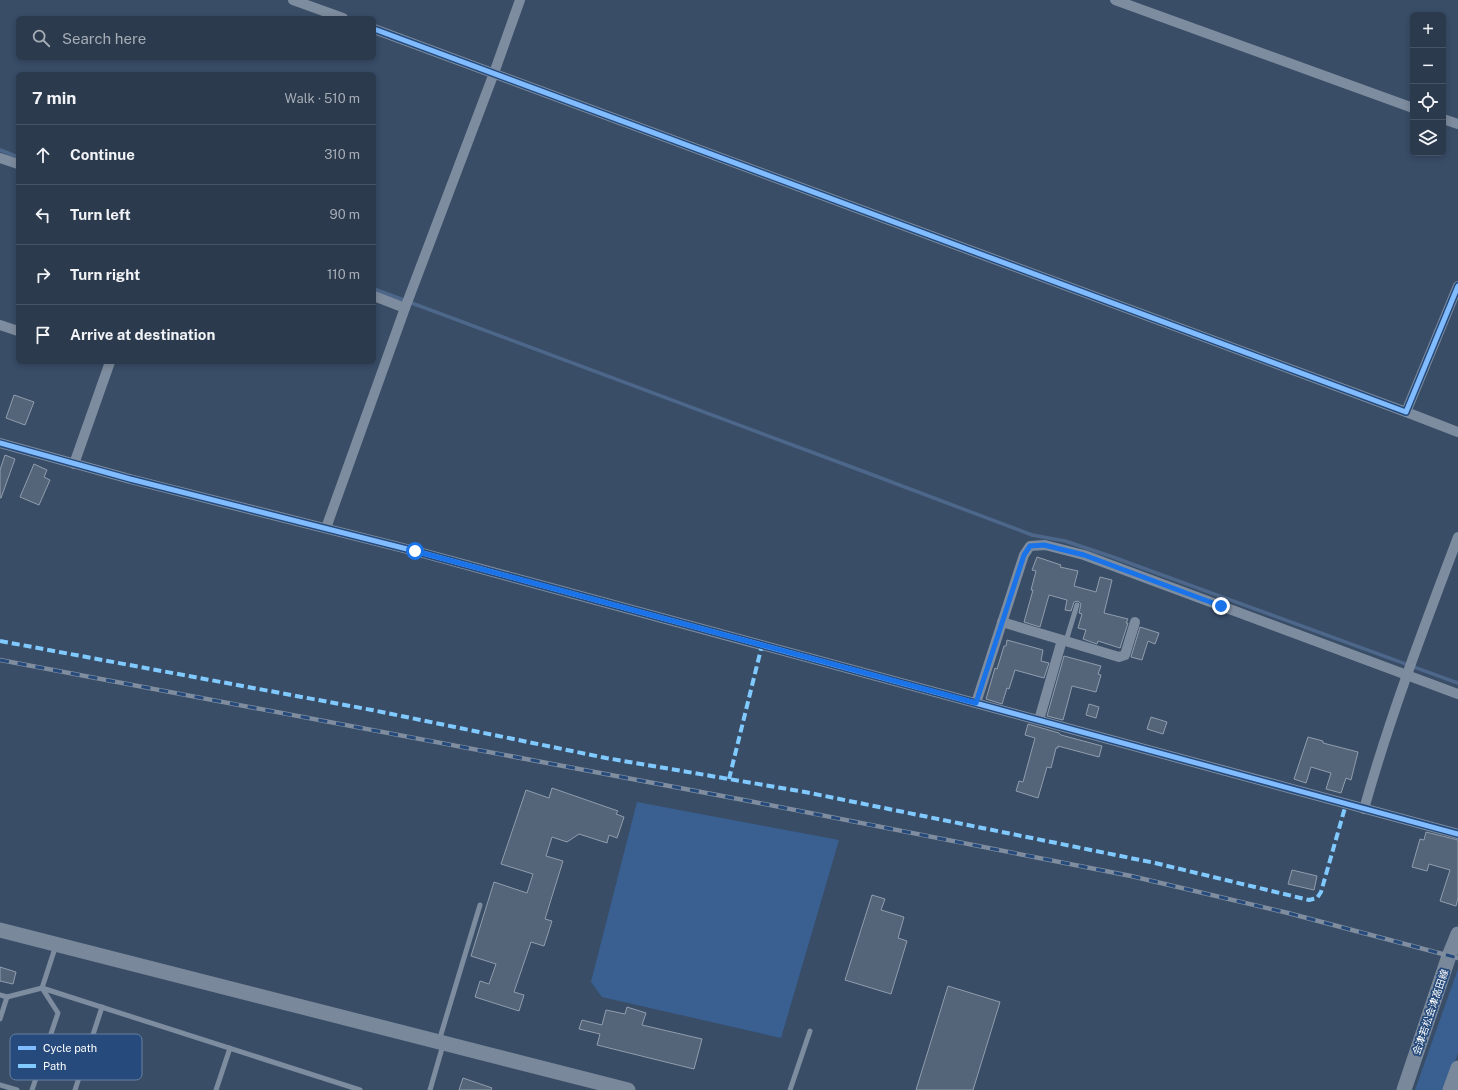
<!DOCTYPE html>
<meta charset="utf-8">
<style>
:root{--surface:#2b3a4d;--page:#374557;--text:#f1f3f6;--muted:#a6adb6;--line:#475465}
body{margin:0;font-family:"Public Sans","Noto Sans JP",sans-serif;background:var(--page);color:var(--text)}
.controls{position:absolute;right:12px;top:12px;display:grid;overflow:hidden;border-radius:6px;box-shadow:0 2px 6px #0003}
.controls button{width:36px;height:36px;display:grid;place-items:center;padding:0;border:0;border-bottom:1px solid var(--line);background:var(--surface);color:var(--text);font:20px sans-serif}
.stop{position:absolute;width:12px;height:12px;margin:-9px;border:3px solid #1a73e8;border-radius:50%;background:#fff}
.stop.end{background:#1a73e8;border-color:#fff;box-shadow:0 1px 4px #0008}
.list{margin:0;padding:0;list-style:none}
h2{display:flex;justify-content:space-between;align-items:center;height:52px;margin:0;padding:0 16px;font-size:17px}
h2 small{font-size:13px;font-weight:400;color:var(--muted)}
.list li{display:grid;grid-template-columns:26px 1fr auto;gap:12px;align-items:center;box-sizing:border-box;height:60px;padding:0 16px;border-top:1px solid var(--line)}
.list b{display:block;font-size:15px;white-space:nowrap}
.list em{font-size:13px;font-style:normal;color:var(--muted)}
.icon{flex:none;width:22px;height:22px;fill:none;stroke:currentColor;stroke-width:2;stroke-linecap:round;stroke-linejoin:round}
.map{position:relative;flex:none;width:1458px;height:1090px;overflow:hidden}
.search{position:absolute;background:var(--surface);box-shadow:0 2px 6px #0003;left:16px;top:16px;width:360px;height:44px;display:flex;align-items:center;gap:10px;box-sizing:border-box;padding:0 14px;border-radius:6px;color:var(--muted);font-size:15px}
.panel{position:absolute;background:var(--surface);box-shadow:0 2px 6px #0003;left:16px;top:72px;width:360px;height:292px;border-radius:6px}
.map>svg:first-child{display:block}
</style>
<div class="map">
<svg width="1458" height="1090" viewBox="0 0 1458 1090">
<rect width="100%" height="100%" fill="#394d67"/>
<g fill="#396091">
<path d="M637,802L839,840L781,1038L602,997L591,982Z"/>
<path d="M1458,969V1053L1445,1090H1415Z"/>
</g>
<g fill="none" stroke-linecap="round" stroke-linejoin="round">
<g stroke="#4d678a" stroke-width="3.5">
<path d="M0,150L18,157"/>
<path d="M374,289L865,472L1032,535L1065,541L1110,556L1458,683"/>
</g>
</g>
<g fill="#546479" stroke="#919dad">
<path d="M14,395L34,402L25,425L6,418Z"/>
<path d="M5,455L15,459L1,498H0V470Z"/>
<path d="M34,464L47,470L44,477L50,480L39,505L20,497Z"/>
<path d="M1037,557L1061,565L1060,567L1078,571L1074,586L1096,592L1100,577L1112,580L1104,613L1128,619L1126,623H1128L1120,648L1098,641L1097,644L1083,639L1086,630L1078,628L1082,614L1079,613L1081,604L1078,601L1074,602L1071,611L1065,610L1067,600L1049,595L1040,627L1024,622L1033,590H1031L1036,571L1032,570Z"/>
<path d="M1140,627L1159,633L1155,644L1148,641L1142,660L1131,657Z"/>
<path d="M1007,640L1043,650L1041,661L1049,663L1044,678L1015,670L1009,689L1007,688L1002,704L986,699L995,668L997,669L1004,646H1006Z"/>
<path d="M1064,656L1101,666L1098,674L1101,675L1096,692L1072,686L1063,720L1047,716Z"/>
<path d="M1089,704L1099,707L1096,718L1086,715Z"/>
<path d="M1151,717L1167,722L1163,734L1147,729Z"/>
<path d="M1028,724L1059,733L1061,735L1102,746L1099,757L1058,746V748H1056L1051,768L1047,767L1038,798L1016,791L1019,781L1023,782L1035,738L1025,735Z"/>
<path d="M1308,737L1323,741V743L1358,752L1351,780L1346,778L1341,793L1326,789L1331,773L1311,767L1306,783L1294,779Z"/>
<path d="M552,788L618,811L616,814L624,817L617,838L609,835L607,843L579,834L567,842L552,837L546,856L563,861L545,919L552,921L544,946L531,942L514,992L524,995L519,1011L475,997L480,981L489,984L496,964L471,956L494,882L527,893L533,874L501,864L526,790L549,798Z"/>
<path d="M1426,832L1458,840V898L1456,906L1440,901L1450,870L1429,864L1427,871L1412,867L1420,839L1424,840Z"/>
<path d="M1292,870L1317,876L1314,890L1288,884Z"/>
<path d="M872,895L885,899L881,910L904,917L898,938L907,941L891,994L845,980Z"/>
<path d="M0,967L16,972L13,984L0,981Z"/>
<path d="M948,986L1000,1002L973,1090H916Z"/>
<path d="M627,1007L646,1013L642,1025L702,1039L694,1069L597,1045L600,1034L579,1029L582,1020L602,1025L606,1010L625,1014Z"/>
<path d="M463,1078L492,1088L491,1090H459Z"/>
</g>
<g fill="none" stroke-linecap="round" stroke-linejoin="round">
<g stroke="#7d8c9e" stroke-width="5">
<path d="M1066,641L1077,605"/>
<path d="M42,988L360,1090"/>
<path d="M0,995L7,997L42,988L56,945"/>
<path d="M0,1019L7,997"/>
<path d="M439,1041L480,905"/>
<path d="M0,1085L17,1090"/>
<path d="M32,1090L58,1013L42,988"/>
<path d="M75,1090L102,1007"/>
<path d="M216,1090L230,1048"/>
<path d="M430,1090L443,1045"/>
<path d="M790,1090L810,1031"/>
</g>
<g stroke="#7d8c9e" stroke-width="10">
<path d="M293,0L343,18"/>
<path d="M1115,0L1413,108"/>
<path d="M374,29L1406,412L1458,286"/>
<path d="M1443,119L1458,124"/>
<path d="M0,158L18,164"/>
<path d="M374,296L405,308"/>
<path d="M0,325L18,331"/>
<path d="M1406,412L1458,432"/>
<path d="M0,443L130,479L415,551L1458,834"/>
<path d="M74,464L110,362"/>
<path d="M326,528L405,308L494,73L520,0"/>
<path d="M1002,622L1119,657L1125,655L1135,622"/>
<path d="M976,703L1024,555L1030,546L1045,545L1084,555L1458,694"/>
<path d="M1039,720L1062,640"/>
<path d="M1364,809C1390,716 1424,627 1458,537"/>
</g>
<g stroke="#79889a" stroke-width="15">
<path d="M0,930L628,1090"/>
<path d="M1404,1090L1449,956L1458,934"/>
<path d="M1450,1090L1458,1068"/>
</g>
<g stroke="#7f8d9e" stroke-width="4.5">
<path id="rail" d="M0,660L749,801L1131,876L1288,913L1458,958"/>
</g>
<use href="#rail" stroke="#254a7b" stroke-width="3" stroke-dasharray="9" stroke-linecap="butt"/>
<g stroke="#80caff" stroke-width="4" stroke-dasharray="8 4" stroke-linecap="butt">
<path d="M0,641L372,710L606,758L805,792L1155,863L1309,900L1317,898L1321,892L1346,804"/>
<path d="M729,779L762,645"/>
</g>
<g stroke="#254a7b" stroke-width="8">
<g id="cycleway">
<path d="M374,29L1406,412L1458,286"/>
<path d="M0,443L130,479L415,551L1458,834"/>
</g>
</g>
<use href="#cycleway" stroke="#80bcff" stroke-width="5"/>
</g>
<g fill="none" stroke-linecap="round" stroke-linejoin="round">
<path stroke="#1a73e8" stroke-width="5" d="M415,551L976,703L1024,555L1030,546L1044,545L1084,555L1221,606"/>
</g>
<g text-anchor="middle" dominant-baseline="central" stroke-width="3.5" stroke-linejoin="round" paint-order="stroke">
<g font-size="10" fill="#fff" stroke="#254a7b">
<text transform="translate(1430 1012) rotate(-71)">会津若松会津高田線</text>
</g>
</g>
<rect x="10" y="1034" width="132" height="46" rx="6" fill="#254a7b" stroke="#6680a3" stroke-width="1"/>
<rect x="18" y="1046" width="18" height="4" fill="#80bcff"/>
<rect x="18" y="1064" width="18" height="4" fill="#80caff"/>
<g font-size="11" fill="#fff">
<text x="43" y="1052">Cycle path</text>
<text x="43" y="1070">Path</text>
</g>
</svg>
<div class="controls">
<button>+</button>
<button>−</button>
<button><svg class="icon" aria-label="locate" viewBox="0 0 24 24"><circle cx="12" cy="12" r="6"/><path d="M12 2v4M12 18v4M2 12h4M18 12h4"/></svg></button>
<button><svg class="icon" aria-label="layers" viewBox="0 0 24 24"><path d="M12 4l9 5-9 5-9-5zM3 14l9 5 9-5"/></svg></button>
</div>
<div class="stop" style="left:415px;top:551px"></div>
<div class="stop end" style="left:1221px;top:606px"></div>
<div class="search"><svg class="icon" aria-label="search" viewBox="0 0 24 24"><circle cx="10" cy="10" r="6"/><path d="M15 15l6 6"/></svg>Search here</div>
<section class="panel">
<h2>7 min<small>Walk · 510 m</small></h2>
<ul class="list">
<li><svg class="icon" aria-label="ahead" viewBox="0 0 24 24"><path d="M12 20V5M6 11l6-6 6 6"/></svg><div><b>Continue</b></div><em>310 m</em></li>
<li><svg class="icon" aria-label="left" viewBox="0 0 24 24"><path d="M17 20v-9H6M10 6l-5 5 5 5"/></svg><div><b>Turn left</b></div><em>90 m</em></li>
<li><svg class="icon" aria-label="right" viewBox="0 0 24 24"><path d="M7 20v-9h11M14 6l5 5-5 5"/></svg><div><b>Turn right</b></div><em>110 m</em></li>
<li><svg class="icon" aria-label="arrive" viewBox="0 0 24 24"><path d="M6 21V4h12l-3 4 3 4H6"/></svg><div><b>Arrive at destination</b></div></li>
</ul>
</section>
</div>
